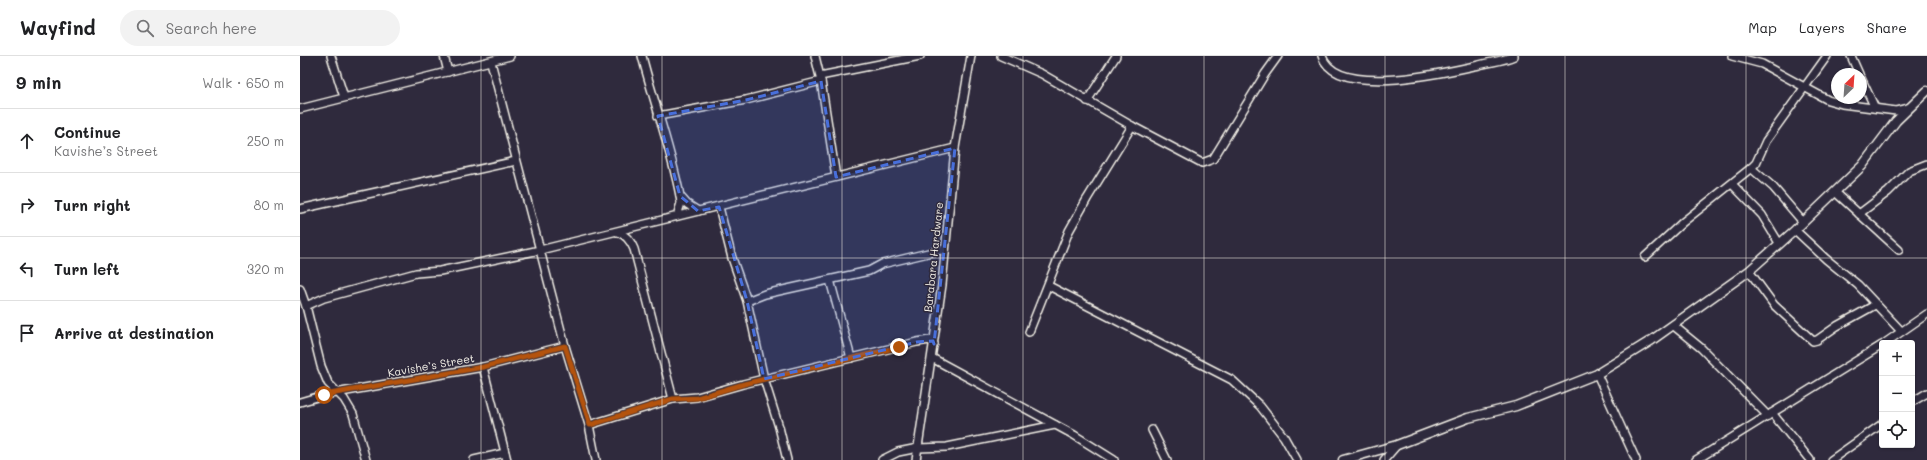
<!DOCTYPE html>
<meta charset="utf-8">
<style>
:root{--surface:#fff;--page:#f2f2f2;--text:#202124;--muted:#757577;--line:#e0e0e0}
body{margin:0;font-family:Mali,sans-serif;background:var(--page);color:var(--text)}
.controls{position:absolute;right:12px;bottom:12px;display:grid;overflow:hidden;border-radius:4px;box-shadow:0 1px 3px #0004}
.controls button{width:36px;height:36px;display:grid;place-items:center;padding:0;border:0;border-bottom:1px solid var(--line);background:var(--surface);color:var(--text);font:20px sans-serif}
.compass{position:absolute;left:1531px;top:12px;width:36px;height:36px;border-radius:50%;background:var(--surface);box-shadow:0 1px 3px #0004;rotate:25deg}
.stop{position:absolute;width:12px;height:12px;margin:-9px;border:3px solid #b45309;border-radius:50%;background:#fff}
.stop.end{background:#b45309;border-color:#fff;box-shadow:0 1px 4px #0008}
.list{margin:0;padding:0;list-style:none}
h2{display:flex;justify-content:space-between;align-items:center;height:52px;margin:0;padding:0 16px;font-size:17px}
h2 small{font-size:13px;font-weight:400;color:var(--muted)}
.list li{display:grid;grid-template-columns:26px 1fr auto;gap:12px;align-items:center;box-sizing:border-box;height:64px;padding:0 16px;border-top:1px solid var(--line)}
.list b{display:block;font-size:15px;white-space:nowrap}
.list p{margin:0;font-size:13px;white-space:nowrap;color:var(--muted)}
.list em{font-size:13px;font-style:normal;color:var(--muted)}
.icon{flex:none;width:22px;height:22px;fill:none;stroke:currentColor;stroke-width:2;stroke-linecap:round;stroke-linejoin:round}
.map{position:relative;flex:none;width:1627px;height:404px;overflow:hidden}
header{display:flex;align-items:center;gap:24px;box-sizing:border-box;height:56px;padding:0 20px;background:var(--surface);border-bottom:1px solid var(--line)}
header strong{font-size:19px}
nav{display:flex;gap:22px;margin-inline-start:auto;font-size:14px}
.search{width:280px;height:36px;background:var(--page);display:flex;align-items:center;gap:10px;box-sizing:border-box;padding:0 14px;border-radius:22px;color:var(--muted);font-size:15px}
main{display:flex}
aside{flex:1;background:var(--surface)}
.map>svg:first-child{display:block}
</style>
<header>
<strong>Wayfind</strong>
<div class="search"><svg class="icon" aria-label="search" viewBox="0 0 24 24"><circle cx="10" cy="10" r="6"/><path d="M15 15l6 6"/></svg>Search here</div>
<nav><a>Map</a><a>Layers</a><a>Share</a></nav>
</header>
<main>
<aside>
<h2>9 min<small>Walk · 650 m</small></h2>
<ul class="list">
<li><svg class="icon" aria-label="ahead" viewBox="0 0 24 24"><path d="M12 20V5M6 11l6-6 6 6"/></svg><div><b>Continue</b><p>Kavishe’s Street</p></div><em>250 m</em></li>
<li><svg class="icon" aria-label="right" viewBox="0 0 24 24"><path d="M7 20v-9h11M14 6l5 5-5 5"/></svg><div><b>Turn right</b></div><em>80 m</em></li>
<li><svg class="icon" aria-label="left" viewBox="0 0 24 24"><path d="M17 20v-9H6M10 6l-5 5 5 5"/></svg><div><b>Turn left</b></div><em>320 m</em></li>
<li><svg class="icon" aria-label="arrive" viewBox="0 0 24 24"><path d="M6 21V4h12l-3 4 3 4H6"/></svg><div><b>Arrive at destination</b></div></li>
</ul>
</aside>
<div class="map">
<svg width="1627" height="404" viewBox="0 0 1627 404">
<rect width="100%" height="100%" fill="#2f2a3d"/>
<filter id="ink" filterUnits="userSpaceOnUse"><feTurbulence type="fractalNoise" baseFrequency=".025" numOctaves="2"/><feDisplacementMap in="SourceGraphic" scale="8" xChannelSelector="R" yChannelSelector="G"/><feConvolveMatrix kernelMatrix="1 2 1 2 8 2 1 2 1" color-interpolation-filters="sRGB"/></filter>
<g filter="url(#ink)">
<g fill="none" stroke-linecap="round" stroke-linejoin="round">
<g stroke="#f4f1e8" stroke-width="10">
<g id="minor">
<path d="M31,0L44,41"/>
<path d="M144,0L148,16"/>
<path d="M342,0C354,47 371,93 380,140L381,147L377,160"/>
<path d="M515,0L521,25L536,121"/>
<path d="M701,0L742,18L832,70L902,107L913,103L965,18L978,0"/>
<path d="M1022,0C1036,43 1147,16 1179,9C1190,6 1203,5 1214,0"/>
<path d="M1432,0L1462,8L1528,44L1542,48L1596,55L1608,52"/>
<path d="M1551,0L1559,18"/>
<path d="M191,6L265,290L289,369L296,404"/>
<path d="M520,20L620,0"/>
<path d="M1561,22L1575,52"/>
<path d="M787,45L816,0"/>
<path d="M0,53L210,0"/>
<path d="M358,60L446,44L521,25"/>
<path d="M1451,112L1473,131L1503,166"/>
<path d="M1432,128L1462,159L1479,187"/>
<path d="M1535,136L1599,194"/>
<path d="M380,140L387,148L398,155"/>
<path d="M419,151L432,202L447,245L464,323L479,371L487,404"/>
<path d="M0,153L216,105"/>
<path d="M1559,158L1588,136L1609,115L1627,108"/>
<path d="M1495,174L1526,203L1558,229L1601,275"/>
<path d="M317,176C326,179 330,184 334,193L373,343"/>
<path d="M1345,201L1383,166L1451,112L1456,107L1466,85L1527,0"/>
<path d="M1449,215L1474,249L1513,285L1517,284L1537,270L1575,249"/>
<path d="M530,224L551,302"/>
<path d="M749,230L932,324L960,350L984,381L997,404"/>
<path d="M0,233L6,250L21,310L28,327L44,343L53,358L66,404"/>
<path d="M447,245L465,238L569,215L582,208L645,193"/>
<path d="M6,250L24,242L116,217L140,215L240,194L655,92"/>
<path d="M1374,270L1401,292L1468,360"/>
<path d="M729,276L769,175L787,143L832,70"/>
<path d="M1585,287L1627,258"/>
<path d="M632,302L774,379L814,404"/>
<path d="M183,311L207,404"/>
<path d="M1297,318L1336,404"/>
<path d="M0,346L24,339L183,311L265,290"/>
<path d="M1612,346L1627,337"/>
<path d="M1472,357L1510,404"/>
<path d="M289,369L373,343L397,341L443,328L617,286L630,284L634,288"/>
<path d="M852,374L867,404"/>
<path d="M174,404L205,397"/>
<path d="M582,404L598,396L618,392L647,391L755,369"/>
<path d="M616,404L642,229L655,92L671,0"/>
<path d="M1084,404L1097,389"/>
<path d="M1396,404L1582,289"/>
<path d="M1531,404L1582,368"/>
</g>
</g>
<g stroke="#f4f1e8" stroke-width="11">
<path id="tertiary" d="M1043,404L1097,389L1168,362L1216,350L1297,318L1352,284L1449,215L1495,174L1562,110L1596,65L1627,35"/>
</g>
<use href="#minor" stroke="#2f2a3d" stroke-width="7"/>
<use href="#tertiary" stroke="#2f2a3d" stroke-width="8"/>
</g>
</g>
<g fill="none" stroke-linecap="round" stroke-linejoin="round" filter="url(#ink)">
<path stroke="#b45309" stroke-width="5" d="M24,339L183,311L265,290L290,369L373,343L397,342L444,328L599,291"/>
</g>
<path fill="#486fdb" fill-opacity="0.2" stroke="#486fdb" stroke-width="3" stroke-dasharray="8 5" stroke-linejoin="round" d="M521,25L536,121L655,92L634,288L633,285L617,286L464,323L447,245L419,151L398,155L380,140L358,60L446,44Z"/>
<path fill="none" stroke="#f4f1e8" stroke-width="1" stroke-opacity="0.55" d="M181,0V404M362,0V404M542,0V404M723,0V404M904,0V404M1085,0V404M1265,0V404M1446,0V404M0,202H1627"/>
<g text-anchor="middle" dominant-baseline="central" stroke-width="3" stroke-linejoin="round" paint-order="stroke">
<g font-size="11" fill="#f4f1e8" stroke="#2f2a3d">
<text transform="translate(633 201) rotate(-84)">Barabara Hardware</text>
<text transform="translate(131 309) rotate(-10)">Kavishe’s Street</text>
</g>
</g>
</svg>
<div class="controls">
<button>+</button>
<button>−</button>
<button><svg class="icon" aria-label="locate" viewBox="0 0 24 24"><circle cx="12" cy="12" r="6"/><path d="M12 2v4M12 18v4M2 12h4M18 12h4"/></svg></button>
</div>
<svg class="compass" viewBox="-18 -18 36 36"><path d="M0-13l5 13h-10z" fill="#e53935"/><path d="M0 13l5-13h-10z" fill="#757577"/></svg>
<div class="stop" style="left:24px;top:339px"></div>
<div class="stop end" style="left:599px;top:291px"></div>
</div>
</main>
